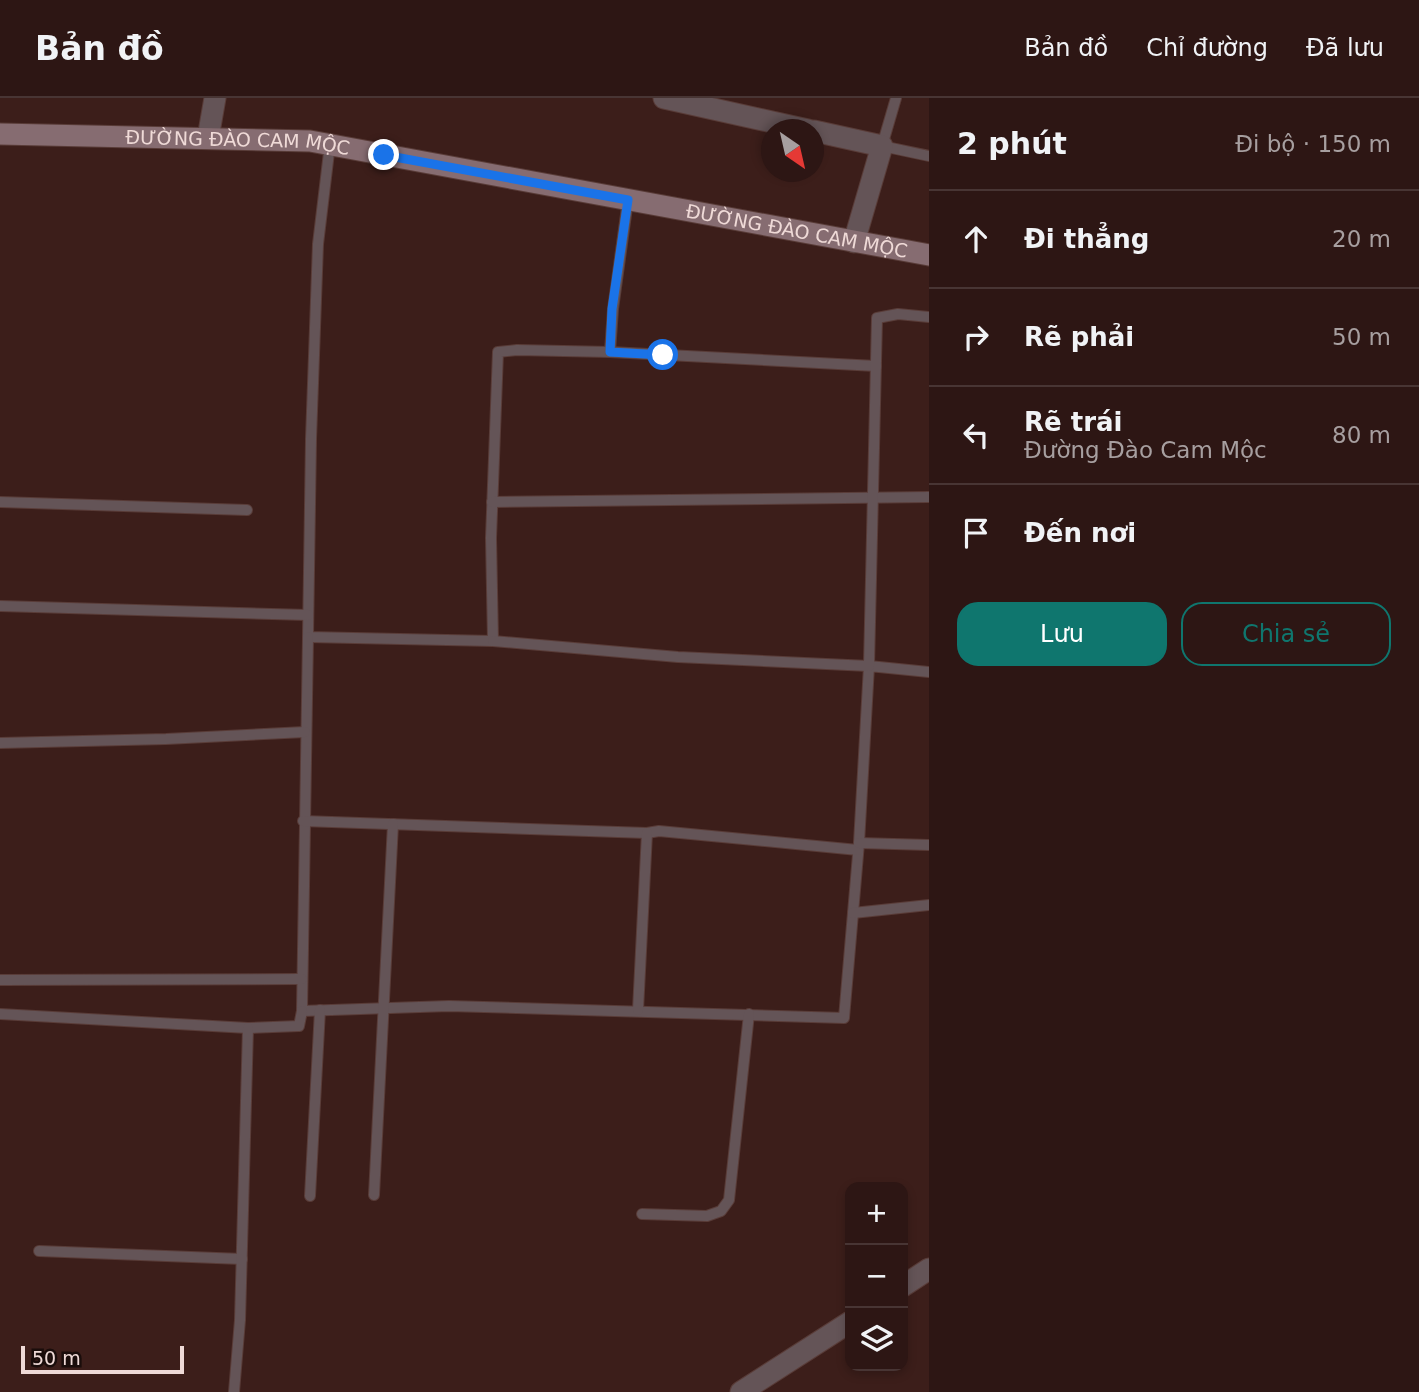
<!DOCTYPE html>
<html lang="vi">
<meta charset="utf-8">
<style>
:root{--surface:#2d1614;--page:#392322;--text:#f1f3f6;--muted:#a79fa0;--line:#483534;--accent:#0f766e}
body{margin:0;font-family:"DejaVu Sans",sans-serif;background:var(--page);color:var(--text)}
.controls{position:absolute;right:21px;bottom:21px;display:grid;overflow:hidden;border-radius:14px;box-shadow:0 4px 10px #0003}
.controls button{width:63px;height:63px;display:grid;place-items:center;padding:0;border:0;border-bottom:2px solid var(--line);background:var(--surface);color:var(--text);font:35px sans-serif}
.compass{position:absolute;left:761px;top:21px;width:63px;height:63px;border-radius:50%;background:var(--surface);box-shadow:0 4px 10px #0003;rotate:146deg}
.scale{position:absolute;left:21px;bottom:18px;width:163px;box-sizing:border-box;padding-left:7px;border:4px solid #efdad7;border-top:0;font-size:19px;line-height:24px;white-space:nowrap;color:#efdad7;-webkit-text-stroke:5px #1a0d0b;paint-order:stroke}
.stop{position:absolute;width:21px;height:21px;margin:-16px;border:5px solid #1a73e8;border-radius:50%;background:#fff}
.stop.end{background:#1a73e8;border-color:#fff;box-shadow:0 2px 7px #0008}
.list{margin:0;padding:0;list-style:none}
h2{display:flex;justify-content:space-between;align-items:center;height:91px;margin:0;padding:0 28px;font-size:30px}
h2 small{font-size:23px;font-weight:400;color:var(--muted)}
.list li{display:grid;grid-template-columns:46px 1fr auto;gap:21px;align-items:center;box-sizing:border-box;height:98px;padding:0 28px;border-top:2px solid var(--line)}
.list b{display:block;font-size:26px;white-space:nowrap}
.list p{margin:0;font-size:23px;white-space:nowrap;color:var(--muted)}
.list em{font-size:23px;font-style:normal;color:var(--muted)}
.actions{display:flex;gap:14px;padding:21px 28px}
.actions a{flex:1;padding:16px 0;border:2px solid var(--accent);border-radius:21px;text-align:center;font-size:24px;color:var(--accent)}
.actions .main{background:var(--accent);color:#fff}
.icon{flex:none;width:38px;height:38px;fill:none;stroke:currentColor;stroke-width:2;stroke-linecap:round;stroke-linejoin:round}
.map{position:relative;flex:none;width:929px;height:1294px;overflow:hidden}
header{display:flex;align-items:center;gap:42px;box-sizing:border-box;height:98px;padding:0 35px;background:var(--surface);border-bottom:2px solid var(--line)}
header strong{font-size:33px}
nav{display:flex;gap:38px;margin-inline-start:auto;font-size:24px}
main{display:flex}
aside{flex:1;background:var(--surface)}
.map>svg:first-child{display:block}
</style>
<header>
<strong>Bản đồ</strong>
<nav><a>Bản đồ</a><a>Chỉ đường</a><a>Đã lưu</a></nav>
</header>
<main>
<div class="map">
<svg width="929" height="1294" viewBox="0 0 929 1294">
<rect width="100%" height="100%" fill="#3c1e1a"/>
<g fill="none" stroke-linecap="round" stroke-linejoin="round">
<g stroke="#593c38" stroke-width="12">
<g id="lane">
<path d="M896,0L882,48L929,58"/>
<path d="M330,46L318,146L311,341L308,539L493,543L491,440L498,254L517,252L610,254L613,211L628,102"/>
<path d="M610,254L876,268"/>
<path d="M0,404L247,412"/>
<path d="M492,404L929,399"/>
<path d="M0,508L308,517"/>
<path d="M308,539L302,913L449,908L844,920L859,745L869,568L929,574"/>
<path d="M493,543L678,559L869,568L877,220L898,216L929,219"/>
<path d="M0,645L166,641L305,634"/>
<path d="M303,723L647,735L659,733L858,752"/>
<path d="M859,745L929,747"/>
<path d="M853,815L929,807"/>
<path d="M0,882L302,881"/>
<path d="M638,912L647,735"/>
<path d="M0,916L248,930L299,928L302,913"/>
<path d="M374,1097L393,726"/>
<path d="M310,1098L320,912"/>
<path d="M642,1116L707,1118L721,1113L729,1102L749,916"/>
<path d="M39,1153L242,1161"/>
<path d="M234,1294L240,1222L248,930"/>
</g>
</g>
<g stroke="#593c38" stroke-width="23">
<g id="street">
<path d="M664,0L808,32"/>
<path d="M814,33L882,48L854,144"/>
<path d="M208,40L215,0"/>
<path d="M903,1188L929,1171"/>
<path d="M741,1294L850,1224"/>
</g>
</g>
<g stroke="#593c38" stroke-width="23">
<g id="secondary">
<path id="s1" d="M0,36L310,43L929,157"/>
</g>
</g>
<use href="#lane" stroke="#645457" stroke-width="10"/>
<use href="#street" stroke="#645457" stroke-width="21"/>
<use href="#secondary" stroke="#866c71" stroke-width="21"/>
</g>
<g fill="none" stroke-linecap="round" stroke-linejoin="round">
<path stroke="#1a73e8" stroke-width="9" d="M384,57L628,102L612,211L610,254L663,257"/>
</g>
<g text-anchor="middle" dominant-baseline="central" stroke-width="5" stroke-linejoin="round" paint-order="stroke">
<g font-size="19" fill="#efdad7" stroke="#1a0d0b">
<text stroke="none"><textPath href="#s1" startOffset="238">ĐƯỜNG ĐÀO CAM MỘC</textPath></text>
<text stroke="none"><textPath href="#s1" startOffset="805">ĐƯỜNG ĐÀO CAM MỘC</textPath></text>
</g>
</g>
</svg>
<div class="controls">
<button>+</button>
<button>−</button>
<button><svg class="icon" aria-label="layers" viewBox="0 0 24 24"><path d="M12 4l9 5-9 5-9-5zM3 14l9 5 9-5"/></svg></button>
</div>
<svg class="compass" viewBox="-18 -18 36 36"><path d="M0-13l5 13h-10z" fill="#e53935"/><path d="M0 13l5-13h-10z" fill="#a79fa0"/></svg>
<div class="scale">50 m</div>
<div class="stop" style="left:663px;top:257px"></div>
<div class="stop end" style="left:384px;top:57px"></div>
</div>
<aside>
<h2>2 phút<small>Đi bộ · 150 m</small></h2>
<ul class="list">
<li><svg class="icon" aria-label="ahead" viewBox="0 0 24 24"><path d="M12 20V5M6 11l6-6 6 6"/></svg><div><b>Đi thẳng</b></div><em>20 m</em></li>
<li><svg class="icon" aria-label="right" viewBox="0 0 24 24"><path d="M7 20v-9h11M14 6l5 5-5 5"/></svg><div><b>Rẽ phải</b></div><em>50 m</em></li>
<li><svg class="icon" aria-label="left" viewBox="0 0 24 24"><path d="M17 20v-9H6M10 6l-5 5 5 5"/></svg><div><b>Rẽ trái</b><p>Đường Đào Cam Mộc</p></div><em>80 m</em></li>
<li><svg class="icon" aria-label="arrive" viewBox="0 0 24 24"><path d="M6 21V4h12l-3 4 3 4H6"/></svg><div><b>Đến nơi</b></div></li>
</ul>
<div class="actions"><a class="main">Lưu</a><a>Chia sẻ</a></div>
</aside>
</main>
